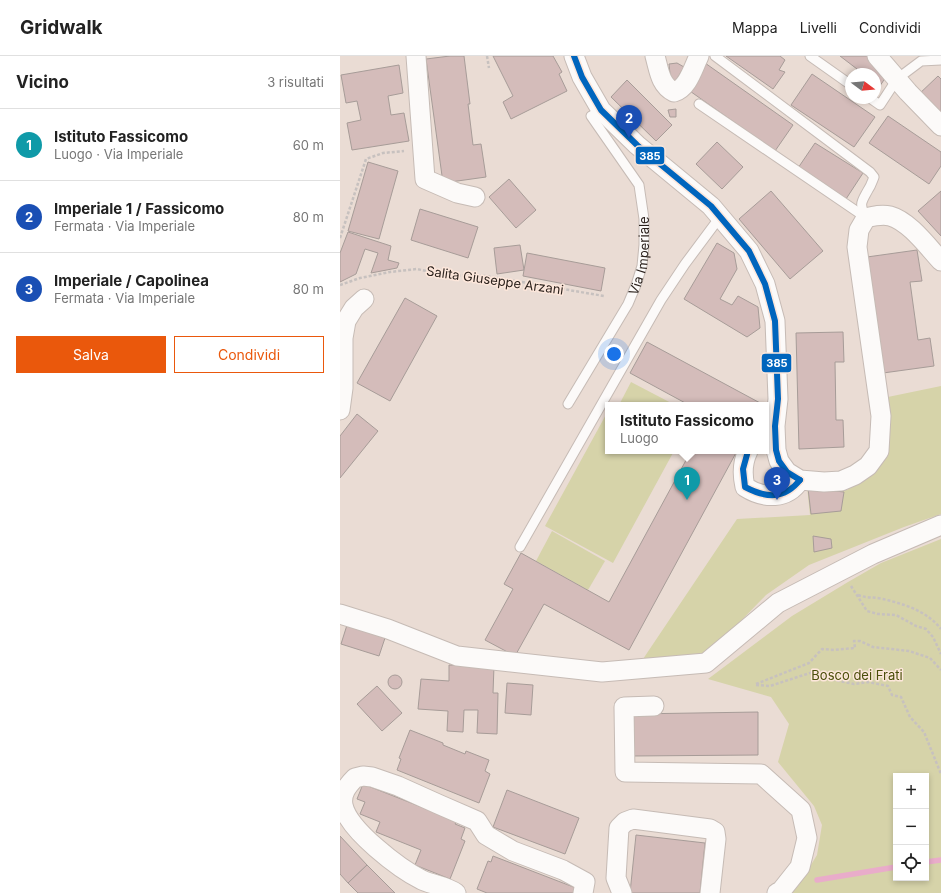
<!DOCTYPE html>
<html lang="it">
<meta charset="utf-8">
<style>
:root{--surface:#fff;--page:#f6f6f6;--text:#222;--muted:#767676;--line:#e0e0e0;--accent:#ea580c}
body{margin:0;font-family:Inter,sans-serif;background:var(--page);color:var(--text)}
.controls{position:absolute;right:12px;bottom:12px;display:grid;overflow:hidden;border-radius:0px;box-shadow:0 2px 6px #0003}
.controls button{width:36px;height:36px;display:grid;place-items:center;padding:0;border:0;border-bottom:1px solid var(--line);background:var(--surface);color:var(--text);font:20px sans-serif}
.compass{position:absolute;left:505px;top:12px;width:36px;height:36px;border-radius:50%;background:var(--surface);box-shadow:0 2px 6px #0003;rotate:106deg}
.you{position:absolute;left:274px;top:298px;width:14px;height:14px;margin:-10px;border:3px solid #fff;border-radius:50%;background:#1a73e8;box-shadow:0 0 0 6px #1a73e833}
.badge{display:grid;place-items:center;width:26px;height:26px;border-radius:50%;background:var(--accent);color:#fff;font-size:13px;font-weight:700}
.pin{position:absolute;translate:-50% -33px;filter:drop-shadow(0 1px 2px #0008)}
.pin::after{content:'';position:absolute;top:21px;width:14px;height:12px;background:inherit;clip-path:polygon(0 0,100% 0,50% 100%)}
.popup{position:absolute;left:265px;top:346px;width:164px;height:52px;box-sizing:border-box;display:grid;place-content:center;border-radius:0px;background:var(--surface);filter:drop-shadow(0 1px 3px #0005);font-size:13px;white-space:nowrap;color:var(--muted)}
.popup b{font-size:15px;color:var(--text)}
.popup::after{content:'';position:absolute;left:50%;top:100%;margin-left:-8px;border:8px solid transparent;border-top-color:var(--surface)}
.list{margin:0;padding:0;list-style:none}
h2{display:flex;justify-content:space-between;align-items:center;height:52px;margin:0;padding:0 16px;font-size:17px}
h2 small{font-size:13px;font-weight:400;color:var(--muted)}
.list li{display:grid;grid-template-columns:26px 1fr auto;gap:12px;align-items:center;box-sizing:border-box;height:72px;padding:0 16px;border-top:1px solid var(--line)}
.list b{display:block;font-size:15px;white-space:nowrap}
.list p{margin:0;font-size:13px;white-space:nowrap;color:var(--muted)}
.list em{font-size:13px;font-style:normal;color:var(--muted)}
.actions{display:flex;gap:8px;padding:12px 16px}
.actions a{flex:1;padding:9px 0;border:1px solid var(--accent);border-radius:0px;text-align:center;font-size:14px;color:var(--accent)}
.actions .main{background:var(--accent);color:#fff}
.icon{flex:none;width:22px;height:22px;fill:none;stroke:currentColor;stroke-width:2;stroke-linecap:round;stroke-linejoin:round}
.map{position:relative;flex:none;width:601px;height:837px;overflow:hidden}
header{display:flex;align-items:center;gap:24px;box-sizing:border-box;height:56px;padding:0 20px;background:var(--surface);border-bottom:1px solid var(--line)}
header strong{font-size:19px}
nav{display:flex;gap:22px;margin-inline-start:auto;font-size:14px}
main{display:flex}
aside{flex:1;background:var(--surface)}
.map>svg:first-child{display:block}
</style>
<header>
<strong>Gridwalk</strong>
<nav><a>Mappa</a><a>Livelli</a><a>Condividi</a></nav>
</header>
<main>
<aside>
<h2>Vicino<small>3 risultati</small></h2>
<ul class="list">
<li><span class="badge" style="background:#0f9aa8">1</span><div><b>Istituto Fassicomo</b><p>Luogo · Via Imperiale</p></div><em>60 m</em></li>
<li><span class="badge" style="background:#1a4fb4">2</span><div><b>Imperiale 1 / Fassicomo</b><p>Fermata · Via Imperiale</p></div><em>80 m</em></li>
<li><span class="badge" style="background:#1a4fb4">3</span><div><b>Imperiale / Capolinea</b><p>Fermata · Via Imperiale</p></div><em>80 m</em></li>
</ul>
<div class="actions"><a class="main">Salva</a><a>Condividi</a></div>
</aside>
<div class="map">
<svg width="601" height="837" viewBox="0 0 601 837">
<rect width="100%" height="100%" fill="#eadcd4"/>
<g fill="#d6d3a9" fill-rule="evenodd">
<path d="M291,326L335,349H279Z"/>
<path d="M601,330V458L564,471L469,509L426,539L366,601L303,603L397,463L470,459L467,430L507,434L528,422L544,396L543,342Z"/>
<path d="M268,355V395H334L273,507L205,470Z"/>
<path d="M212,475L265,505L248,534L196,505Z"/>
<path d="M601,483V837H452L458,830L477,799L482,769L474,750L438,706L449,668L431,641L368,623L452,560L508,526L541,507ZM556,720H586V822H556Z"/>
</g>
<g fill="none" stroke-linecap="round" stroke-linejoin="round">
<g stroke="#e9acca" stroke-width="5.5">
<path d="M586,806L601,804"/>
<path d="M477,824L556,811"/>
</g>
</g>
<g fill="#d4bcba" stroke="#a79c98">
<path d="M110,0H124L130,48H128L133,89L141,88L146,121L103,127L86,3Z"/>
<path d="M153,0H213L222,16L219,18L227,35L171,63L163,46L173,40Z"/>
<path d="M386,0H440L445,4L439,14L445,16L433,33Z"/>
<path d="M500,0H527L546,21L535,37V18H513L517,13Z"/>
<path d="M337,7L344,11L335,26L331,28L329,8Z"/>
<path d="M365,7L453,69L435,95L347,33Z"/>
<path d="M59,9L63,37L48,40L51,59L64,57L69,85L12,94L7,67L21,64L17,45L6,47L1,19Z"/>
<path d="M472,18L535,61L514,91L451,49Z"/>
<path d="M598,20L601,23V59L577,40Z"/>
<path d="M287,24L332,69L316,85L271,41Z"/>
<path d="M336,53V61H330L328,54Z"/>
<path d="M548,60L601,96V110L589,128L529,87Z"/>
<path d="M377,86L403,111L382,133L356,108Z"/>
<path d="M475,87L523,117L506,143L458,112Z"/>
<path d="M28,106L58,115L39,183L8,175Z"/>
<path d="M169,123L196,154L176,172L149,141Z"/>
<path d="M431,135L483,195L450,223L399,163Z"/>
<path d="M601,135V180L578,155Z"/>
<path d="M80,153L138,171L128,202L71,184Z"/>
<path d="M8,176L51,190L48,204L59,207L57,212L31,217L38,197L25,193L16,218L0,226V197Z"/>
<path d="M377,187L394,197L397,213L380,243L392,249L398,240L418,251L420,272L407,281L344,243Z"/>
<path d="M180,189L184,214L157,218L154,192Z"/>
<path d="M577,194L582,225L570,226L578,284L590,282L594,310L543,317L527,201Z"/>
<path d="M187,197L265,212L261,235L183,220Z"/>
<path d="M65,242L97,260L50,345L17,327Z"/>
<path d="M503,276L504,306H495L496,364H503L504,391L459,393L456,277Z"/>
<path d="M307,286L422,348V349H349L290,317Z"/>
<path d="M17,358L38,375L0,422V380Z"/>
<path d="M351,395H397L289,594L204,548L175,600L145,584L173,533L164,528L181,497L269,546Z"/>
<path d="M468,432L504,436L501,455L471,458Z"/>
<path d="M473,480L491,483L492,492L474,496Z"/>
<path d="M7,569L45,582L39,600L1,588Z"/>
<path d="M109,609L154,610L153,637H158L157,678L137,677L138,654H124L123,676L107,675L108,655L78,653L81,623L109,625Z"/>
<circle cx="55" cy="626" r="7"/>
<path d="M167,627L193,629L191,659L165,657Z"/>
<path d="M37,630L62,657L42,675L17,648Z"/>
<path d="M418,656V699L292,700V658Z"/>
<path d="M70,674L103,687V689L125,698L126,695L149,704L145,715L150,718L139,747L57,714L61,703L59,702Z"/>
<path d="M23,728L117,765L115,768L125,772L121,783L125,785L110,823L75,809L81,794L36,776L40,766L20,758L25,746L17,743Z"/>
<path d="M167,734L239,762L225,798L153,771Z"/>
<path d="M296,779L365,787L360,837H290Z"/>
<path d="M0,780L27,809L8,827L0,818Z"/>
<path d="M153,800L236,832L234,837H147L137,833L148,805L151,806Z"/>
<path d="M27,809L55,837H18L8,827Z"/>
</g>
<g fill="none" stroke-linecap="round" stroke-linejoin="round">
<g stroke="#c6bbb5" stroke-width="11">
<g id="lane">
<path d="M375,0L530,116L534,121C532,126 531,130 528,134C521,147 519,147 526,162"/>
<path d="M470,0L511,29"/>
<path d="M530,42L540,49L557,23L581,5L601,4"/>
<path d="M359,48L525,161"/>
<path id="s1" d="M228,348L288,248L296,229L302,210L304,189V163L299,129L251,60L261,54"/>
<path d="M180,491L321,244L345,208L380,161"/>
</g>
</g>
<g stroke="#c6bbb5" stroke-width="21">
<g id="street">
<path d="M76,0L85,123L117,137L135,141"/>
<path d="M234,0L242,21L261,54L297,89L371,150L409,195L425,228L435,265L438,343L435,370L436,394L439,405L447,416L460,424L484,426L501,425L515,419L528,410L539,395L541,360L517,191L519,174L526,162C534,160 542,158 550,160C569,165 588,191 601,205"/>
<path d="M315,0C319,14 320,29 334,36C348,32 353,12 359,0"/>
<path d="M537,0L568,36L601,70"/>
<path d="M0,354L3,332V282L6,265L14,252L24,243"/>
<path d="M408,395C402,407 402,418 405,431C424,443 447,444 460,424"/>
<path d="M0,558L48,573L117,600L262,616L366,607L438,547L533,498L601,469"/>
<path d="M314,650L284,651L285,716L421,718L461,754L467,782L460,811L441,835L437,837"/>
<path d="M116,837C106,830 93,829 82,824C60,813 8,774 3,749C1,738 7,730 15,722L23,720L32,721L58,730L98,748L137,765L146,779L173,795L223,814L245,826L243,837"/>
<path d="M282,837L276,822L279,772L285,766L293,763L370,773L375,776L376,783L370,837"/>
</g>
</g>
<g stroke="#c7c1bf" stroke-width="2.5" stroke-dasharray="3 2" stroke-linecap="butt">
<path d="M147,0L149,12"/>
<path d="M0,182L26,103L43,97L64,95"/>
<path d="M0,229L20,222L50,216L77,213L105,219L146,220L264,240"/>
<path d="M511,530L527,555L538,558L556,559L576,570L586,573L593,581L601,598"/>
<path d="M518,539C526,542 534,541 543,543C564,548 587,555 601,573"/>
<path d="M416,628L469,607L482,593L494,594L515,592L514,585H520L533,591L569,595L590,602L601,614"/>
<path d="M416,629L430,630L473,616L480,621L514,628L528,626L548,630L552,639L561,641L570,661L584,676L601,718"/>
</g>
<use href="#lane" stroke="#fcfaf9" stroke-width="9"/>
<use href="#street" stroke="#fcfaf9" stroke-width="19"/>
<g stroke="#fde7db" stroke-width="9">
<g id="bus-1">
<path d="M234,0L242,21L261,54L297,89L371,150L409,195L425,228L435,265L438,343L435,370L436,394L439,405L447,416L460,424"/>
<path d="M408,395L403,413L405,431C426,442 444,444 460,424"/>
</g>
</g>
<use href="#bus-1" stroke="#0065bd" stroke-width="6"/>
</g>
<g text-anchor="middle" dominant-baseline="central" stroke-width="3" stroke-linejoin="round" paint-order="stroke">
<g font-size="13" fill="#2c221d" stroke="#fde7db">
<text stroke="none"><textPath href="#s1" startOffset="167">Via Imperiale</textPath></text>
<text transform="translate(155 224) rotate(8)">Salita Giuseppe Arzani</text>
</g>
<g font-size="13" fill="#4b4e0a" stroke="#fde7db">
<text x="517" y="619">Bosco dei Frati</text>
</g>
</g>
<g stroke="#fde7db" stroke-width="1.5">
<rect x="295" y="90" width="30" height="19" rx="4" fill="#0065bd"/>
<rect x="421" y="297" width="31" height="20" rx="4" fill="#0065bd"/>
</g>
<g font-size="11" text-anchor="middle" font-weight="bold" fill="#fff">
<text x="310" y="104">385</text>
<text x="437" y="311">385</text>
</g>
</svg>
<div class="controls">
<button>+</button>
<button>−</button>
<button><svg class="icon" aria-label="locate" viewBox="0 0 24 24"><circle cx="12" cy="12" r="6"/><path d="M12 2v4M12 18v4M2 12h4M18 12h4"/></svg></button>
</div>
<svg class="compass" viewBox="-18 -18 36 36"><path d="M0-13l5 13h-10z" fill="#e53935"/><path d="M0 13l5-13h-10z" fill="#767676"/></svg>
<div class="you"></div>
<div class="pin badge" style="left:347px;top:444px;background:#0f9aa8">1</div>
<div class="popup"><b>Istituto Fassicomo</b>Luogo</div>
<div class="pin badge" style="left:289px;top:82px;background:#1a4fb4">2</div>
<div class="pin badge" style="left:437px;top:444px;background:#1a4fb4">3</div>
</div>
</main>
